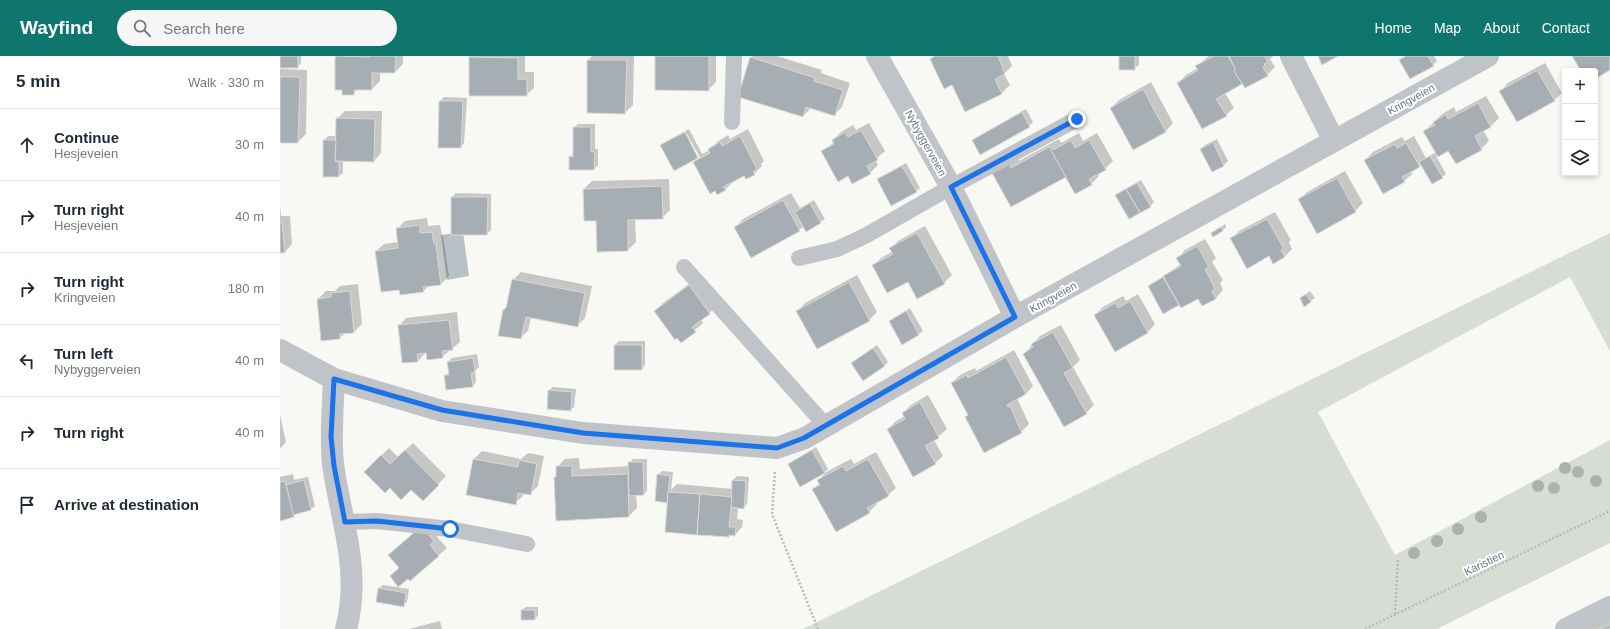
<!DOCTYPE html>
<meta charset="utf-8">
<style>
:root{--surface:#fff;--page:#f6f6f7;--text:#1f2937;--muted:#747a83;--line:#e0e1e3;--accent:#0f766e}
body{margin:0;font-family:Helvetica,sans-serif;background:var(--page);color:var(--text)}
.controls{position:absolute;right:12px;top:12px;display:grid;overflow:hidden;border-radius:4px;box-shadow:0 2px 6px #0003}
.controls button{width:36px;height:36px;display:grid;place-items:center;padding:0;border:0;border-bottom:1px solid var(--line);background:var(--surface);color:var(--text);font:20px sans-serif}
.stop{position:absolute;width:12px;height:12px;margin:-9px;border:3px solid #1a73e8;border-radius:50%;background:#fff}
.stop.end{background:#1a73e8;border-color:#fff;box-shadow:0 1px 4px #0008}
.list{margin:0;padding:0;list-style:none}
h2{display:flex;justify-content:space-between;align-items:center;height:52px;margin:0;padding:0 16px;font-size:17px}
h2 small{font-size:13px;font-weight:400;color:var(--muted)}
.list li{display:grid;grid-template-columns:26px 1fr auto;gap:12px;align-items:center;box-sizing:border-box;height:72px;padding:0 16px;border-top:1px solid var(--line)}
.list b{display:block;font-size:15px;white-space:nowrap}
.list p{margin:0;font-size:13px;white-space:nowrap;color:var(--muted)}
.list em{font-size:13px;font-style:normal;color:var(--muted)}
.icon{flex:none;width:22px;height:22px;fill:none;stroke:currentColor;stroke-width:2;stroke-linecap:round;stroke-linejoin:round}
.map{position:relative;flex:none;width:1330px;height:573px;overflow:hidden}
header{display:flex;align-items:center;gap:24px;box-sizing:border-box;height:56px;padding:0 20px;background:var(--accent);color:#fff}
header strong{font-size:19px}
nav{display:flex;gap:22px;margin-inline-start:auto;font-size:14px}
.search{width:280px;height:36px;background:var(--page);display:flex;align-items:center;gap:10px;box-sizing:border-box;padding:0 14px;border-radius:22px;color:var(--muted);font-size:15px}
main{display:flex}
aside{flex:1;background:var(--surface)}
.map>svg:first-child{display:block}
</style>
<header>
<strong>Wayfind</strong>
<div class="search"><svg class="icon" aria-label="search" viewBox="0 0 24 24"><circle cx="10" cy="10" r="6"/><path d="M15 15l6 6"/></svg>Search here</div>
<nav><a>Home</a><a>Map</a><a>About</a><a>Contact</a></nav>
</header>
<main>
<aside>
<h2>5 min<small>Walk · 330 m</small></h2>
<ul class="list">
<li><svg class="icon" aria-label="ahead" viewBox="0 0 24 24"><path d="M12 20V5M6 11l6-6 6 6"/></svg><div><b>Continue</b><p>Hesjeveien</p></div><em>30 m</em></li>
<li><svg class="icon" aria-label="right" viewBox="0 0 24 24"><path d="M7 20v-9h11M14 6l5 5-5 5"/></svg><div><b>Turn right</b><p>Hesjeveien</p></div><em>40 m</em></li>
<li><svg class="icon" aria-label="right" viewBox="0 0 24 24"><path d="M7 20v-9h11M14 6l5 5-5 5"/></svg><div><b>Turn right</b><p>Kringveien</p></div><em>180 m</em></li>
<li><svg class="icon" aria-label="left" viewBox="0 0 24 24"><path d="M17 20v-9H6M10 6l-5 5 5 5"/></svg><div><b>Turn left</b><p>Nybyggerveien</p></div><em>40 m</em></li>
<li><svg class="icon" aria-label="right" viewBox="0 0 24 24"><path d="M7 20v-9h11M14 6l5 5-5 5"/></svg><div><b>Turn right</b></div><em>40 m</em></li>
<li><svg class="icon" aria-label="arrive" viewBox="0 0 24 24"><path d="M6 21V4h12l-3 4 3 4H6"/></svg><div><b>Arrive at destination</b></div></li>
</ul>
</aside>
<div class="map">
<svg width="1330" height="573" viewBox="0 0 1330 573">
<rect width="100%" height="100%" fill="#f8f8f5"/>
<path fill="#d7dcd5" d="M1330,177V295L1290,221L1038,356L1115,499L1330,384V487L1157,573H523Z"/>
<path fill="#b8c2c6" d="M183,176L189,220L167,224L161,179Z"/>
<g fill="#0003">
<path d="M0,0H21V7L18,11H0Z"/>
<path d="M57,0H123V8L115,16H100V25L92,33H78L73,38L56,1Z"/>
<path d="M190,0H245V16H254V32L246,39Z"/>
<path d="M312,0H354L353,49L345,57L308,4Z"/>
<path d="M376,0H436V26L428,34Z"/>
<path d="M473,0H497L542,14L541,17L570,27L562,51L554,59L531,52L523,60L471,2Z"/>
<path d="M654,0H728L732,10L724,18L730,29L722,37L686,54L673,27L651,3Z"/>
<path d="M840,0H859V9L855,12Z"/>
<path d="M929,0H993L990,3L995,11L987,19L963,27L945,37L954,52L946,59L898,27L906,19L918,12L917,10Z"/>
<path d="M1125,0H1154L1157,5L1153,9L1120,4Z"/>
<path d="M1265,7L1282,37L1274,44L1221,35L1228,27Z"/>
<path d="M0,13L27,14L26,78L18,86H0Z"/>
<path d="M871,26L893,67L886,75L854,93L831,52L839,44Z"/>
<path d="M1206,40L1219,62L1211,70L1203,74L1209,85L1201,93H1169L1156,100L1166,118L1162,121L1141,108L1131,115L1132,118L1124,125L1085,104L1093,96L1122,81L1125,85L1134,80L1146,102L1156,96L1145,75L1162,58L1174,51L1176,56Z"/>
<path d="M164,41L187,42L184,87L180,91L160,45Z"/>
<path d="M746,53L753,66L749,70L700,98L693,84L697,81Z"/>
<path d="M65,55H102L101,97L94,105H63V117L59,120L44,84L48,80H57V63Z"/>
<path d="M589,67L605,95L595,104L598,109L590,117L569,119L542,96L554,86L553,84L561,76L573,69L576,74Z"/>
<path d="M298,68H315V93H318V109L314,113L290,101L294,97V72Z"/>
<path d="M409,73L422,98L430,94L437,86L448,79L450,83L468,73L484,105L481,108L482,110L474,118L464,119L453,126L445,134L414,106L420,101L405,75Z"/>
<path d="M403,76L417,101L381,89L385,86Z"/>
<path d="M799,77L803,85L817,77L833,105L825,113L818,117L819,120L811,128L796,136L786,120L713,118L737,101L739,105L779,83L781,87Z"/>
<path d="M937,83L948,105L944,109L933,115L921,93L925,89Z"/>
<path d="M626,107L640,132L636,135L598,124L602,120Z"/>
<path d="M1065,115L1083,147L1075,155L1019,144L1027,136Z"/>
<path d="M389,123L390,154L382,162L355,163L356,186L348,194L318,195L317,164L304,133L312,125Z"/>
<path d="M861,124L874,146L870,150L836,139L840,136Z"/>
<path d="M176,137L211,138V174L207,178L172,141Z"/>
<path d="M511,137L520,152L534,144L545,163L526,175L524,170L519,174L472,200L456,171L463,163Z"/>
<path d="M0,148L1,160H10L12,188L5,196H0Z"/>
<path d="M995,156L1011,184L1009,186L1012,193L1004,201L990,199L952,183L959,175Z"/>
<path d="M147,162L148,170L160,169L162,180H163L169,220L161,228L150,229L143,235L120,233L96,195L104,188L118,186L117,173L125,165Z"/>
<path d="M945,168L946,171L943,174L932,177Z"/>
<path d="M645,170L672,219L664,227L593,210L601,202L612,196L611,192L618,185Z"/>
<path d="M925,183L936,202L932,206L943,224L940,227L943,234L936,242L922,249L918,241L898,248L869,230L901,208L898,202L905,194Z"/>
<path d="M241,216L312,230L305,262L297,270L251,261L248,275L240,282L224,254L227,250L233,224Z"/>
<path d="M577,219L597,256L589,264L518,255L525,247Z"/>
<path d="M417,222L437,250L421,264L423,267L401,286L375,255L383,247Z"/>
<path d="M78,228L82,268L74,276L65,277L60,282L38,243L46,235H55L60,230Z"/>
<path d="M1030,235L1035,242L1025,249L1021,242Z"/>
<path d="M858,238L875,268L868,276L835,295L815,259L823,251L843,240L846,245Z"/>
<path d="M630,252L643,275L639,278L623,287L610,265L614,262Z"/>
<path d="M177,256L180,286L162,301L146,296L138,305L119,270L126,262Z"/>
<path d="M781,269L800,304L793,311L814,349L806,357L744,298L760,280Z"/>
<path d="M339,285H365V309L362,313L335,289Z"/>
<path d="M597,289L608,306L604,310L572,307Z"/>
<path d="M734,294L753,330L746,338L737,342L749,368L741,376L689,358L672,327L680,319L695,312L696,315Z"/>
<path d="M197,298L199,311L195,315L196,326L193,330L165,320L169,316L168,306L172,302Z"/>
<path d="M273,331L296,333L294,351L290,354L269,334Z"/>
<path d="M648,339L667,373L654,384L663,400L655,407L608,373L616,365L625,360L623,357L631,349Z"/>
<path d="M0,359L6,386L0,393Z"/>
<path d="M133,387L166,420L143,444L131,432L110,431L85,416L109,392L118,401Z"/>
<path d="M536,391L548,413L544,417L509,408L513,405Z"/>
<path d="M202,395L241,403L248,397L264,400L258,430L250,438L244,437L243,440L235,447L187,438L194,403Z"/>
<path d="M596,396L616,432L608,439L596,446L597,448L589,456L533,433L540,427L539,424L546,416L571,403L574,408Z"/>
<path d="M299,402L300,413L349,410V407L353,403H367V435L364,438H356L357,452L349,460L275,421L277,419V411L285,403Z"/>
<path d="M382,415L393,416L391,434L397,428L453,433V424L457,420L469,421L467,448L463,451H458L457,463L463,464L462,471L455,479H450L448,480L388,444L386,446L378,419Z"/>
<path d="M13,418L14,424L28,421L35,450L31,453L17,457L14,460L0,464V421Z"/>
<path d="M146,467L161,477L157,481L167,492L130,524L109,499Z"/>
<path d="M103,529L129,533L127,546L123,550L99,532Z"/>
<path d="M246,551H258V559L255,563L242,554Z"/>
<path d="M1330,563V573H1301Z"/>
<path d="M160,565L162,573H129Z"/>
</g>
<g fill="#a6adb3" stroke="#d9d9d8">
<rect x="0" y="0" width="18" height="12"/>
<path d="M58,0L89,1V0H116L115,17H92V34H74V39H62V34H55V1Z"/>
<path d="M189,0H227V2L189,1Z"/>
<path d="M375,0H429V35L375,34Z"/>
<path d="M655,0H718L725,18L715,23L722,38L685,56L672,29L664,33L650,3Z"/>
<rect x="839" y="0" width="16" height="14"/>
<path d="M934,0H948L955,12L954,15L962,28L936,43L947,60L922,73L897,27L918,14L915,10Z"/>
<path d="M949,0H985L988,6L984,8L985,9L983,11L988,20L965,32L954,15L955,12Z"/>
<path d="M1038,0H1058L1042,9Z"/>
<path d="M1126,0H1148L1154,10L1130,23L1119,4Z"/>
<path d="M1292,0H1330V14L1315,23V15H1301Z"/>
<path d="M189,1L238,2V23H247V40H189Z"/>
<path d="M470,1L535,22L534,25L563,34L555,60L526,51L523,61L458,41Z"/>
<path d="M307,4H347L345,58L307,57Z"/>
<path d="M1257,14L1275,45L1237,66L1219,35Z"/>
<path d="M0,21H20L18,87H0Z"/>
<path d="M863,33L886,76L853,94L830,52Z"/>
<path d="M159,45H183L181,92H158Z"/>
<path d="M1198,47L1211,71L1195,80L1202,94L1176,108L1168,95L1158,101L1143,75L1155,69L1153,66L1166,58L1168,63Z"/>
<path d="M742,56L750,71L700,99L692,84Z"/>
<path d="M56,62L95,63L94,106L55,105Z"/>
<path d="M293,71H311V96H315L314,114H289V100L293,101Z"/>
<path d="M581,74L598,104L587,110L591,118L572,128L568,120L558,126L541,95L554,88L552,84L565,76L568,81Z"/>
<path d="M405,76L418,102L394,115L380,89Z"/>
<path d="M460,80L477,113L473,116L475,119L466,123L464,120L443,131L446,134L437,139L435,135L430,138L413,106L430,97L428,93L440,86L442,90Z"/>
<path d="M43,84H56L55,105L59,106V121H43Z"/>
<path d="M791,84L795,92L809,84L826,114L809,123L812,129L795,138L769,91L771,90L773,94Z"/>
<path d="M933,86L944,110L932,116L920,93Z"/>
<path d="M1126,87L1140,111L1122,121L1125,126L1103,138L1084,104L1115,88L1117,92Z"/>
<path d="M769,91L786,121L731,151L712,117L729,108L731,112Z"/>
<path d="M1150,100L1163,122L1152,128L1139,106Z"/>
<path d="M622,110L637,136L611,150L597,123Z"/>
<path d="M1057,122L1076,156L1037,178L1018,143Z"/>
<path d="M857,127L871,151L860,157L846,133Z"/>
<path d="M382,130L383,163L348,164V195L317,196L316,165H304L303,133Z"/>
<path d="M846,133L860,157L849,163L835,139Z"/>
<path d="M171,141H208L207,179H171Z"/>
<path d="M503,144L520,175L471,202L454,171Z"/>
<path d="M530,147L541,167L526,176L515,156Z"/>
<path d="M987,163L1004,193L1001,194L1005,201L993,208L989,200L967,213L950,182Z"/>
<path d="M0,167H2L5,197H0Z"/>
<path d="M140,169V177L152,176L154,188H156L161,229L143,231L144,236L120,239L119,234L101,236L95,195L118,192L116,172Z"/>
<path d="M941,171L943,175L933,181L931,177Z"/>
<path d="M637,177L665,228L637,243L628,226L607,237L592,209L613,198L609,192Z"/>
<path d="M917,190L929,211L925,213L935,233L932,235L936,243L922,250L918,243L901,252L883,220L901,210L896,202Z"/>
<path d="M883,221L899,249L883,258L868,230Z"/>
<path d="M232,223L305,237L298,271L246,261L241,283L218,280L223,254L226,252Z"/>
<path d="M569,226L590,265L537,293L516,255Z"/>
<path d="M409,229L430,258L412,271L416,276L401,287L397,282L395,284L374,255Z"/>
<path d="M70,235L74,277L60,278V283L41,285L37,243L51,241V237Z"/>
<path d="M1026,238L1031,246L1024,251L1020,242Z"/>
<path d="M850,245L868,277L835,296L814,259L835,247L838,252Z"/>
<path d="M626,255L639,279L622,289L609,265Z"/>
<path d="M169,264L173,294L162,295L163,302L147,304L146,297L137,298L138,306L122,307L118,269Z"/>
<path d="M773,276L793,312L784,317L807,358L784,371L743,298L753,291L751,288Z"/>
<rect x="334" y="289" width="28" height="25"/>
<path d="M593,292L605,310L583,325L571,307Z"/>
<path d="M726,301L746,338L727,349L728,351L730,350L742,377L704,397L685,361L688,359L671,327L687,319L688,322Z"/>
<path d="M193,302L195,316L191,317L193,331L166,334L164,319H169L167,306Z"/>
<path d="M268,334L292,336L291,355L267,353Z"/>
<path d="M640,346L659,382L645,390L656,408L633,421L607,373L625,363L622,357Z"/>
<path d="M125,394L159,429L143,445L131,434L121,444L110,432L105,437L84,416L101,399L110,408Z"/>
<path d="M532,394L545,417L520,431L508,408Z"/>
<path d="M193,403L238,411L239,404L257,408L251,439L238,437L236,449L186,439Z"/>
<path d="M588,403L609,440L587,452L590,457L556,476L532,433L540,429L537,424L563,410L566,415Z"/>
<path d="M348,406H363L364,439L349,440Z"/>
<path d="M276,410H292V420L348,418L349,461L276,465L274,421H276Z"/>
<path d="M377,418L390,420L387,447L375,445Z"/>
<path d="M24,424L31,454L13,459L6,429Z"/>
<path d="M452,424L466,425L464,453L451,451Z"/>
<path d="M5,425L14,461L0,465V426Z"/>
<path d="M388,436L420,438L417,479L385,476Z"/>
<path d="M420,438L452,441L449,471H456L455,480L449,479V481L417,479Z"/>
<path d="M137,474H144L154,485L150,489L159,500L130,525L128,523L118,531L110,520L119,512L108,499Z"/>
<path d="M98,532L126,537L124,551L96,546Z"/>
<rect x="241" y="554" width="14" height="10"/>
<path d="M1330,569V573H1318Z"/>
</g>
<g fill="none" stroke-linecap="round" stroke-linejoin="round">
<g stroke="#b8bbbe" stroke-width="2.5" stroke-dasharray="2 2" stroke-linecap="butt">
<path d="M495,416L492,458L538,573"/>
<path d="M1115,558L1118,504"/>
<path d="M1085,573L1330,455"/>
</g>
<g stroke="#c0c3c7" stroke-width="16">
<path d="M452,66L454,0"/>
<path d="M519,202L557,193L585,180L671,131L797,63"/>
<path d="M404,211L546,370"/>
<path d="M65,466L97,465L170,473L247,488"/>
</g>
<g stroke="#c0c3c7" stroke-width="22">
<path d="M597,0L671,131L735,261"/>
<path d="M1011,0L1054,85"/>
<path d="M0,294L54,323L162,355L303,377L497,392L525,382L735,261L1208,0"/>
<path d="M54,323C53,352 50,380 53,408C59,454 75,497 71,543C70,554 69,563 66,573"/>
<path d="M1286,573L1330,551"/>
</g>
</g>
<g fill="#aab3a7">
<circle cx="1285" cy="412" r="6"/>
<circle cx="1298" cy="416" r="6"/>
<circle cx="1316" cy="425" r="6"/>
<circle cx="1258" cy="430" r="6"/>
<circle cx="1274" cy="432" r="6"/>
<circle cx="1201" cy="461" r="6"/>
<circle cx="1178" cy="473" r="6"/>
<circle cx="1157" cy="485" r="6"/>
<circle cx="1134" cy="497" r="6"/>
</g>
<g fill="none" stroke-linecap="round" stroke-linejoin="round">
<path stroke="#1a73e8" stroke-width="5" d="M170,473L97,465L65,466L54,410L51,381L54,323L162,354L303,377L497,392L524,382L735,261L671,131L797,63"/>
</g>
<g text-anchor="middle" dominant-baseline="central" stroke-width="4" stroke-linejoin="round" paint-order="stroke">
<g font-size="11" fill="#6a7783" stroke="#fff">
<text transform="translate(1131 43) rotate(-29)">Kringveien</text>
<text transform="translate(646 87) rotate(61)">Nybyggerveien</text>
<text transform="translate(773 241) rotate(-29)">Kringveien</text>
<text transform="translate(1204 507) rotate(-26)">Karistien</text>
</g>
</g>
</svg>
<div class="controls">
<button>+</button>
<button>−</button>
<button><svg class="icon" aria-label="layers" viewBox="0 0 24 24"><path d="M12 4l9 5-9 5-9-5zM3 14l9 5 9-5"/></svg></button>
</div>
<div class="stop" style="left:170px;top:473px"></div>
<div class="stop end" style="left:797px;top:63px"></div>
</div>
</main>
